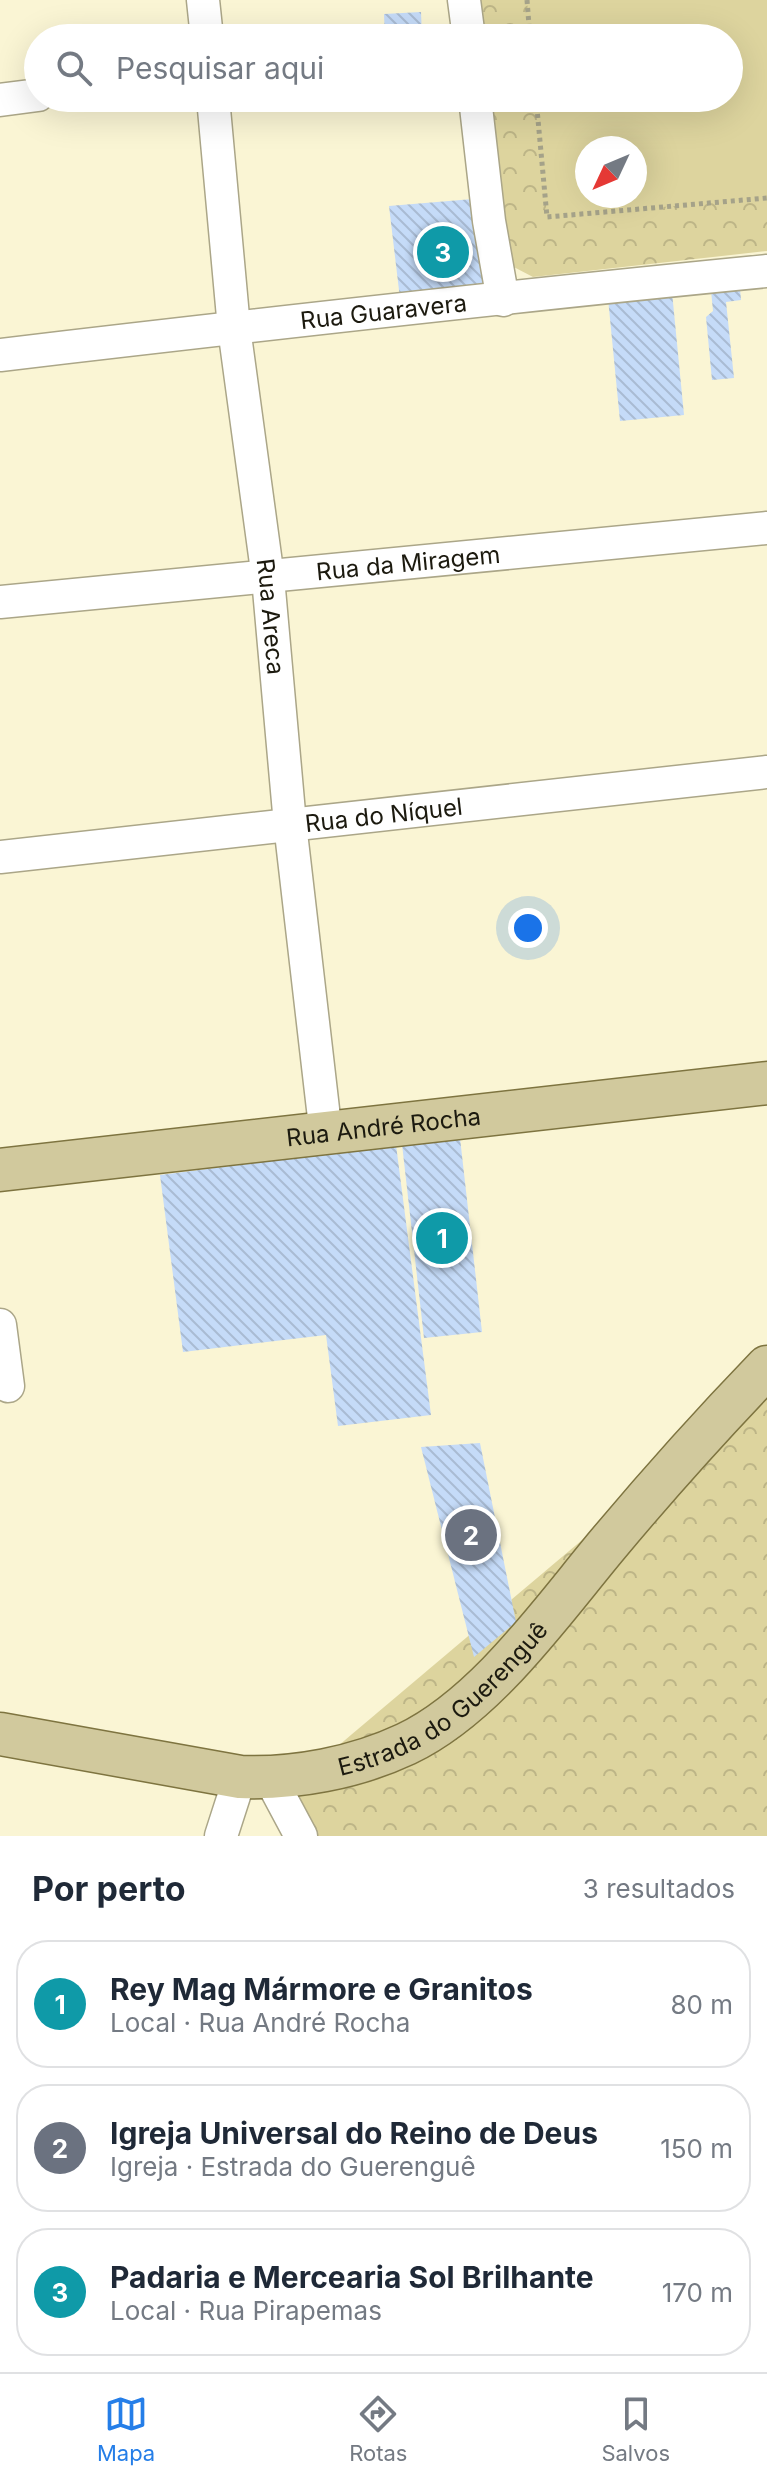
<!DOCTYPE html>
<html lang="pt">
<meta charset="utf-8">
<style>
:root{--surface:#fff;--page:#f2f2f3;--text:#1f2937;--muted:#747a83;--line:#e0e1e3;--accent:#257ee8}
body{margin:0;font-family:Inter,sans-serif;background:var(--page);color:var(--text)}
.compass{position:absolute;left:575px;top:136px;width:72px;height:72px;border-radius:50%;background:var(--surface);box-shadow:0 8px 32px #0002;rotate:226deg}
.you{position:absolute;left:528px;top:928px;width:28px;height:28px;margin:-20px;border:6px solid #fff;border-radius:50%;background:#1a73e8;box-shadow:0 0 0 12px #1a73e833}
.badge{display:grid;place-items:center;width:52px;height:52px;border-radius:50%;background:var(--accent);color:#fff;font-size:26px;font-weight:700}
.pin{position:absolute;translate:-50% -50%;border:4px solid #fff;box-shadow:0 2px 8px #0006}
.list{margin:0;padding:0;list-style:none}
h2{display:flex;justify-content:space-between;align-items:center;height:104px;margin:0;padding:0 32px;font-size:34px}
h2 small{font-size:26px;font-weight:400;color:var(--muted)}
.list li{display:grid;grid-template-columns:52px 1fr auto;gap:24px;align-items:center;box-sizing:border-box;height:128px;margin:0 16px 16px;padding:0 16px;border:2px solid var(--line);border-radius:32px}
.list b{display:block;font-size:30px;white-space:nowrap}
.list p{margin:0;font-size:26px;white-space:nowrap;color:var(--muted)}
.list em{font-size:26px;font-style:normal;color:var(--muted)}
.icon{flex:none;width:44px;height:44px;fill:none;stroke:currentColor;stroke-width:2;stroke-linecap:round;stroke-linejoin:round}
.map{position:relative;flex:none;width:767px;height:1836px;overflow:hidden}
.search{position:absolute;background:var(--surface);box-shadow:0 8px 32px #0002;left:24px;right:24px;top:24px;height:88px;display:flex;align-items:center;gap:20px;box-sizing:border-box;padding:0 28px;border-radius:44px;color:var(--muted);font-size:30px}
.sheet{height:536px;background:var(--surface)}
nav{display:flex;justify-content:space-around;align-items:center;box-sizing:border-box;height:112px;border-top:2px solid var(--line);background:var(--surface);font-size:22px;color:var(--muted)}
nav a{display:grid;justify-items:center;gap:4px}
nav .on{color:var(--accent)}
.map>svg:first-child{display:block}
</style>
<div class="map">
<svg width="767" height="1836" viewBox="0 0 767 1836">
<defs>
<pattern id="park-crowns" width="20" height="18" patternUnits="userSpaceOnUse" patternTransform="scale(2)"><rect width="20" height="18" fill="#ddd49e"/><path d="M2 6a3 3 0 1 1 6 0M12 15a3 3 0 1 1 6 0" fill="none" stroke="#bdb587"/></pattern>
<pattern id="building-back-hatch" width="6" height="6" patternUnits="userSpaceOnUse" patternTransform="scale(2)"><rect width="6" height="6" fill="#c5dbf8"/><path d="M-1 5l2 2M0 0l6 6M5-1l2 2" fill="none" stroke="#a9bbd3"/></pattern>
</defs>
<rect width="100%" height="100%" fill="#faf5d4"/>
<g fill="url(#park-crowns)" fill-rule="evenodd">
<path d="M471,0H767V251L533,277L508,264L482,98H729V38H475ZM587,148H635V196H587Z"/>
<path d="M767,1384V1836H309L287,1789Z"/>
</g>
<path fill="#ddd49e" fill-rule="evenodd" d="M527,0H767V198L547,217L536,98H729V38H530ZM587,148H635V196H587Z"/>
<g fill="url(#building-back-hatch)">
<path d="M421,12L422,38H385L384,14Z"/>
<path d="M485,198L497,298L401,307L389,206Z"/>
<path d="M739,277L741,300L726,302L734,378L712,380L706,317L713,311L710,280Z"/>
<path d="M671,282L684,415L620,421L607,288Z"/>
<path d="M460,1138L482,1332L424,1338L402,1144Z"/>
<path d="M396,1145L431,1415L338,1426L326,1335L183,1352L160,1175Z"/>
<path d="M480,1443L516,1622L474,1657L421,1447Z"/>
</g>
<g fill="none" stroke-linecap="round" stroke-linejoin="round">
<g stroke="#aba688" stroke-width="35">
<g id="minor">
<path d="M203,0L207,38"/>
<path d="M464,0L469,38"/>
<path id="s1" d="M213,98L234,328L268,578L290,824L326,1135"/>
<path d="M475,98L489,221L503,300"/>
<path d="M0,100L38,95"/>
<path id="s2" d="M0,355C255,325 511,296 767,271"/>
<path id="s3" d="M0,602L767,528"/>
<path id="s4" d="M0,857L767,772"/>
<path d="M0,1325L8,1386"/>
<path d="M270,1778L301,1836"/>
<path d="M221,1836L240,1777"/>
</g>
</g>
<g stroke="#7e7440" stroke-width="45">
<g id="major">
<path id="s5" d="M0,1170L767,1083"/>
<path id="s6" d="M0,1734L240,1777C295,1779 355,1768 406,1744C486,1706 552,1611 608,1544C659,1483 712,1424 767,1367"/>
</g>
</g>
<g stroke="#a5a289" stroke-width="5" stroke-dasharray="4 4" stroke-linecap="butt">
<path d="M527,0L530,38"/>
<path d="M536,98L547,217L767,198"/>
</g>
<use href="#minor" stroke="#fff" stroke-width="32"/>
<use href="#major" stroke="#d1c99d" stroke-width="42"/>
</g>
<g text-anchor="middle" dominant-baseline="central" stroke-width="6" stroke-linejoin="round" paint-order="stroke">
<g font-size="24" fill="#1c1a0f" stroke="#faf5d4">
<text stroke="none"><textPath href="#s2" startOffset="386">Rua Guaravera</textPath></text>
<text stroke="none"><textPath href="#s3" startOffset="410">Rua da Miragem</textPath></text>
<text stroke="none"><textPath href="#s1" startOffset="522">Rua Areca</textPath></text>
<text stroke="none"><textPath href="#s4" startOffset="386">Rua do Níquel</textPath></text>
<text stroke="none"><textPath href="#s5" startOffset="386">Rua André Rocha</textPath></text>
<text stroke="none"><textPath href="#s6" startOffset="470">Estrada do Guerenguê</textPath></text>
</g>
</g>
</svg>
<svg class="compass" viewBox="-18 -18 36 36"><path d="M0-13l5 13h-10z" fill="#e53935"/><path d="M0 13l5-13h-10z" fill="#747a83"/></svg>
<div class="you"></div>
<div class="pin badge" style="left:442px;top:1238px;background:#0f9aa8">1</div>
<div class="pin badge" style="left:471px;top:1535px;background:#6b7280">2</div>
<div class="pin badge" style="left:443px;top:252px;background:#0f9aa8">3</div>
<div class="search"><svg class="icon" aria-label="search" viewBox="0 0 24 24"><circle cx="10" cy="10" r="6"/><path d="M15 15l6 6"/></svg>Pesquisar aqui</div>
</div>
<section class="sheet">
<h2>Por perto<small>3 resultados</small></h2>
<ul class="list">
<li><span class="badge" style="background:#0f9aa8">1</span><div><b>Rey Mag Mármore e Granitos</b><p>Local · Rua André Rocha</p></div><em>80 m</em></li>
<li><span class="badge" style="background:#6b7280">2</span><div><b>Igreja Universal do Reino de Deus</b><p>Igreja · Estrada do Guerenguê</p></div><em>150 m</em></li>
<li><span class="badge" style="background:#0f9aa8">3</span><div><b>Padaria e Mercearia Sol Brilhante</b><p>Local · Rua Pirapemas</p></div><em>170 m</em></li>
</ul>
</section>
<nav>
<a class="on"><svg class="icon" aria-label="map" viewBox="0 0 24 24"><path d="M3 6l6-2 6 2 6-2v14l-6 2-6-2-6 2zM9 4v14M15 6v14"/></svg>Mapa</a>
<a><svg class="icon" aria-label="directions" viewBox="0 0 24 24"><path d="M12 3l9 9-9 9-9-9zM9 14v-3h6M13 9l2 2-2 2"/></svg>Rotas</a>
<a><svg class="icon" aria-label="saved" viewBox="0 0 24 24"><path d="M7 4h10v16l-5-4-5 4z"/></svg>Salvos</a>
</nav>
